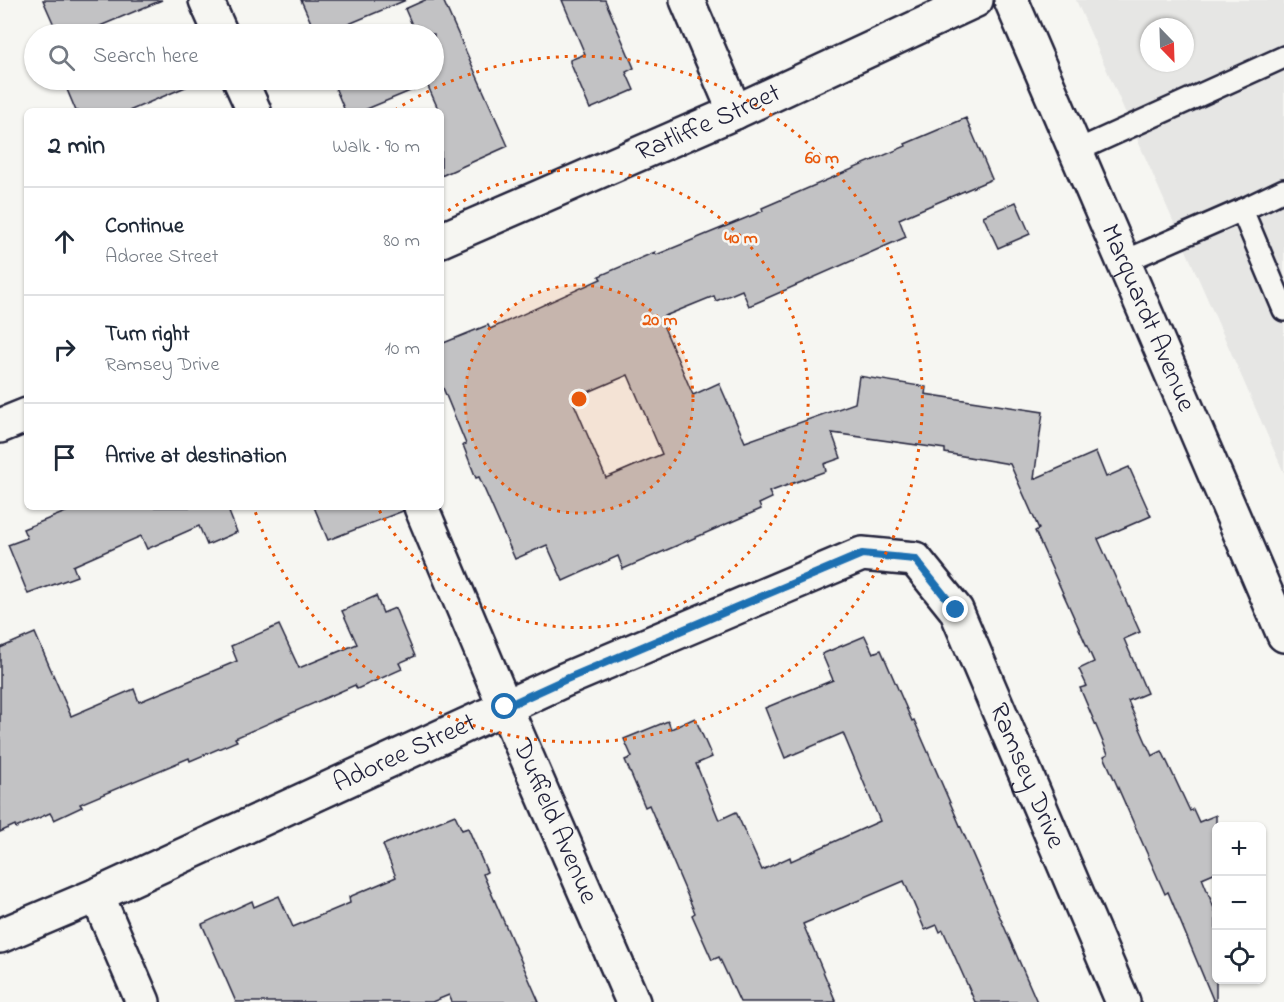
<!DOCTYPE html>
<meta charset="utf-8">
<style>
:root{--surface:#fff;--page:#f2f2f3;--text:#1f2937;--muted:#747a83;--line:#e0e1e3}
body{margin:0;font-family:"Indie Flower",sans-serif;background:var(--page);color:var(--text)}
.controls{position:absolute;right:18px;bottom:18px;display:grid;overflow:hidden;border-radius:9px;box-shadow:0 2px 4px #0004}
.controls button{width:54px;height:54px;display:grid;place-items:center;padding:0;border:0;border-bottom:2px solid var(--line);background:var(--surface);color:var(--text);font:30px sans-serif}
.compass{position:absolute;left:1140px;top:18px;width:54px;height:54px;border-radius:50%;background:var(--surface);box-shadow:0 2px 4px #0004;rotate:157deg}
.stop{position:absolute;width:18px;height:18px;margin:-14px;border:4px solid #1f6fb2;border-radius:50%;background:#fff}
.stop.end{background:#1f6fb2;border-color:#fff;box-shadow:0 2px 6px #0008}
.list{margin:0;padding:0;list-style:none}
h2{display:flex;justify-content:space-between;align-items:center;height:78px;margin:0;padding:0 24px;font-size:26px}
h2 small{font-size:20px;font-weight:400;color:var(--muted)}
.list li{display:grid;grid-template-columns:39px 1fr auto;gap:18px;align-items:center;box-sizing:border-box;height:108px;padding:0 24px;border-top:2px solid var(--line)}
.list b{display:block;font-size:22px;white-space:nowrap}
.list p{margin:0;font-size:20px;white-space:nowrap;color:var(--muted)}
.list em{font-size:20px;font-style:normal;color:var(--muted)}
.icon{flex:none;width:33px;height:33px;fill:none;stroke:currentColor;stroke-width:2;stroke-linecap:round;stroke-linejoin:round}
.map{position:relative;flex:none;width:1284px;height:1002px;overflow:hidden}
.search{position:absolute;background:var(--surface);box-shadow:0 2px 4px #0004;left:24px;top:24px;width:420px;height:66px;display:flex;align-items:center;gap:15px;box-sizing:border-box;padding:0 21px;border-radius:33px;color:var(--muted);font-size:22px}
.panel{position:absolute;background:var(--surface);box-shadow:0 2px 4px #0004;left:24px;top:108px;width:420px;height:402px;border-radius:9px}
.map>svg:first-child{display:block}
</style>
<div class="map">
<svg width="1284" height="1002" viewBox="0 0 1284 1002">
<rect width="100%" height="100%" fill="#f6f6f2"/>
<filter id="ink" filterUnits="userSpaceOnUse"><feTurbulence type="fractalNoise" baseFrequency=".0167" numOctaves="2"/><feDisplacementMap in="SourceGraphic" scale="12" xChannelSelector="R" yChannelSelector="G"/><feConvolveMatrix kernelMatrix="1 2 1 2 8 2 1 2 1" color-interpolation-filters="sRGB"/></filter>
<g filter="url(#ink)">
<path fill="#e6e6e4" fill-rule="evenodd" d="M1076,0H1284V473ZM1149,27H1185V63H1149Z"/>
<g fill="#c2c2c4" stroke="#22223b" stroke-width="1.5" fill-rule="evenodd">
<path d="M43,0H162L81,34H58Z"/>
<path d="M301,0H406L325,34H316Z"/>
<path d="M425,0H443L508,146L441,176V111H439L427,84L362,111H345L332,80H435L434,75V34H416L405,9Z"/>
<path d="M562,0H605L634,68L626,72L634,90L590,109L570,62V60L585,54Z"/>
<path d="M63,80H202L129,111H76Z"/>
<path d="M966,118L992,179L899,219L906,237L749,306L742,290L716,301L714,296L660,318L693,395L719,383L745,442L855,403L859,376L926,387L925,394L1043,412L1034,479L1096,452L1106,477L1129,467L1151,516L1098,539L1140,632L1124,639L1147,693L1128,701L1152,756L1162,751L1190,811L1193,809L1199,822L1216,815V872L1202,878L1216,913V1002H1214L1168,892L1165,894L1104,756L1108,754L1080,688L1087,686L1079,669L1094,662L1035,531L1039,529L1010,464L945,453V449L832,433L841,458L824,464L826,471L769,492L772,498L759,504L761,509L623,569L618,556L563,581L547,545L515,559L479,477L476,478L463,445L466,444L441,383V344L488,325L490,329L601,279L599,276L655,252L656,255L763,211L762,208L906,146L905,144ZM628,375L662,454L606,478L572,399Z"/>
<path d="M1016,202L1030,234L998,248L983,216Z"/>
<path d="M78,507H241L229,512L237,532L207,545L199,526L147,549L141,536L73,566L77,576L28,594L8,545L27,538L23,529Z"/>
<path d="M314,507H403V511L328,540Z"/>
<path d="M376,596L383,613L395,608L415,656L399,663L402,669L357,689L355,685L235,738L237,741L190,761L189,758L80,804L82,807L54,820L50,813L16,828L15,825L0,832V648L35,633L71,716L134,689L139,702L237,661L231,646L279,625L299,668L357,644L342,611Z"/>
<path d="M865,636L873,653L881,650L912,721L914,720L1037,1002H975L943,930L940,932L937,925L925,930L904,881L803,924L836,1002H740L719,957L712,960L692,915L695,913L649,805L645,807L625,760L632,757L624,739L668,721L671,729L695,718L712,757L696,764L719,820L736,812L762,870L790,857L791,861L880,821L843,733L785,758L765,708L833,680L822,654Z"/>
<path d="M455,815L462,830L468,828L487,872L483,874L539,1002H452L449,995L432,1002H236L202,924L252,901L254,907L279,896L293,927L350,903L349,897L396,877L383,845Z"/>
</g>
<g fill="none" stroke-linecap="round" stroke-linejoin="round">
<g stroke="#22223b" stroke-width="26">
<g id="service">
<path d="M1076,151L1284,57"/>
<path d="M1242,210L1284,190"/>
<path d="M1123,262L1242,210L1284,310"/>
</g>
</g>
<g stroke="#22223b" stroke-width="38">
<g id="minor">
<path d="M206,0L221,34"/>
<path d="M687,0L735,112"/>
<path d="M240,80L254,111"/>
<path id="s1" d="M441,240L735,112L976,0"/>
<path d="M0,426L27,415"/>
<path id="s2" d="M421,507L505,707L633,1002"/>
<path d="M97,895L143,1002"/>
<path id="s3" d="M0,936L97,895L564,680L862,554L915,559L956,610L1123,1002"/>
</g>
</g>
<g stroke="#22223b" stroke-width="38">
<g id="tertiary">
<path id="s4" d="M1011,0L1284,635"/>
</g>
</g>
<use href="#service" stroke="#f6f6f2" stroke-width="21"/>
<use href="#minor" stroke="#f6f6f2" stroke-width="33"/>
<use href="#tertiary" stroke="#f6f6f2" stroke-width="33"/>
</g>
</g>
<g fill="none" stroke-linecap="round" stroke-linejoin="round" filter="url(#ink)">
<path stroke="#1f6fb2" stroke-width="8" d="M505,707L564,680L862,554L915,559L956,610"/>
</g>
<circle cx="579" cy="399" r="114" fill="#e8590c" fill-opacity=".12"/>
<g fill="none" stroke="#e8590c" stroke-width="3" stroke-dasharray="3 6">
<circle cx="579" cy="399" r="114"/>
<path d="M441 216A229 229 0 1 1 378 508"/>
<path d="M395 110A343 343 0 1 1 254 508"/>
</g>
<g text-anchor="middle" dominant-baseline="central" stroke-width="5" stroke-linejoin="round" paint-order="stroke">
<g font-size="27" fill="#22223b" stroke="#f6f6f2">
<text stroke="none"><textPath href="#s1" startOffset="292">Ratliffe Street</textPath></text>
<text stroke="none"><textPath href="#s4" startOffset="346">Marquardt Avenue</textPath></text>
<text stroke="none"><textPath href="#s3" startOffset="444">Adoree Street</textPath></text>
<text stroke="none"><textPath href="#s3" startOffset="1242">Ramsey Drive</textPath></text>
<text stroke="none"><textPath href="#s2" startOffset="342">Duffield Avenue</textPath></text>
</g>
</g>
<circle cx="579" cy="399" r="9" fill="#e8590c" stroke="#f6f6f2" stroke-width="3"/>
<g font-size="18" text-anchor="middle" font-weight="bold" fill="#e8590c" stroke="#f6f6f2" stroke-width="5" stroke-linejoin="round" paint-order="stroke">
<text x="822" y="163">60 m</text>
<text x="741" y="243">40 m</text>
<text x="660" y="325">20 m</text>
</g>
</svg>
<div class="controls">
<button>+</button>
<button>−</button>
<button><svg class="icon" aria-label="locate" viewBox="0 0 24 24"><circle cx="12" cy="12" r="6"/><path d="M12 2v4M12 18v4M2 12h4M18 12h4"/></svg></button>
</div>
<svg class="compass" viewBox="-18 -18 36 36"><path d="M0-13l5 13h-10z" fill="#e53935"/><path d="M0 13l5-13h-10z" fill="#747a83"/></svg>
<div class="stop" style="left:505px;top:707px"></div>
<div class="stop end" style="left:956px;top:610px"></div>
<div class="search"><svg class="icon" aria-label="search" viewBox="0 0 24 24"><circle cx="10" cy="10" r="6"/><path d="M15 15l6 6"/></svg>Search here</div>
<section class="panel">
<h2>2 min<small>Walk · 90 m</small></h2>
<ul class="list">
<li><svg class="icon" aria-label="ahead" viewBox="0 0 24 24"><path d="M12 20V5M6 11l6-6 6 6"/></svg><div><b>Continue</b><p>Adoree Street</p></div><em>80 m</em></li>
<li><svg class="icon" aria-label="right" viewBox="0 0 24 24"><path d="M7 20v-9h11M14 6l5 5-5 5"/></svg><div><b>Turn right</b><p>Ramsey Drive</p></div><em>10 m</em></li>
<li><svg class="icon" aria-label="arrive" viewBox="0 0 24 24"><path d="M6 21V4h12l-3 4 3 4H6"/></svg><div><b>Arrive at destination</b></div></li>
</ul>
</section>
</div>
